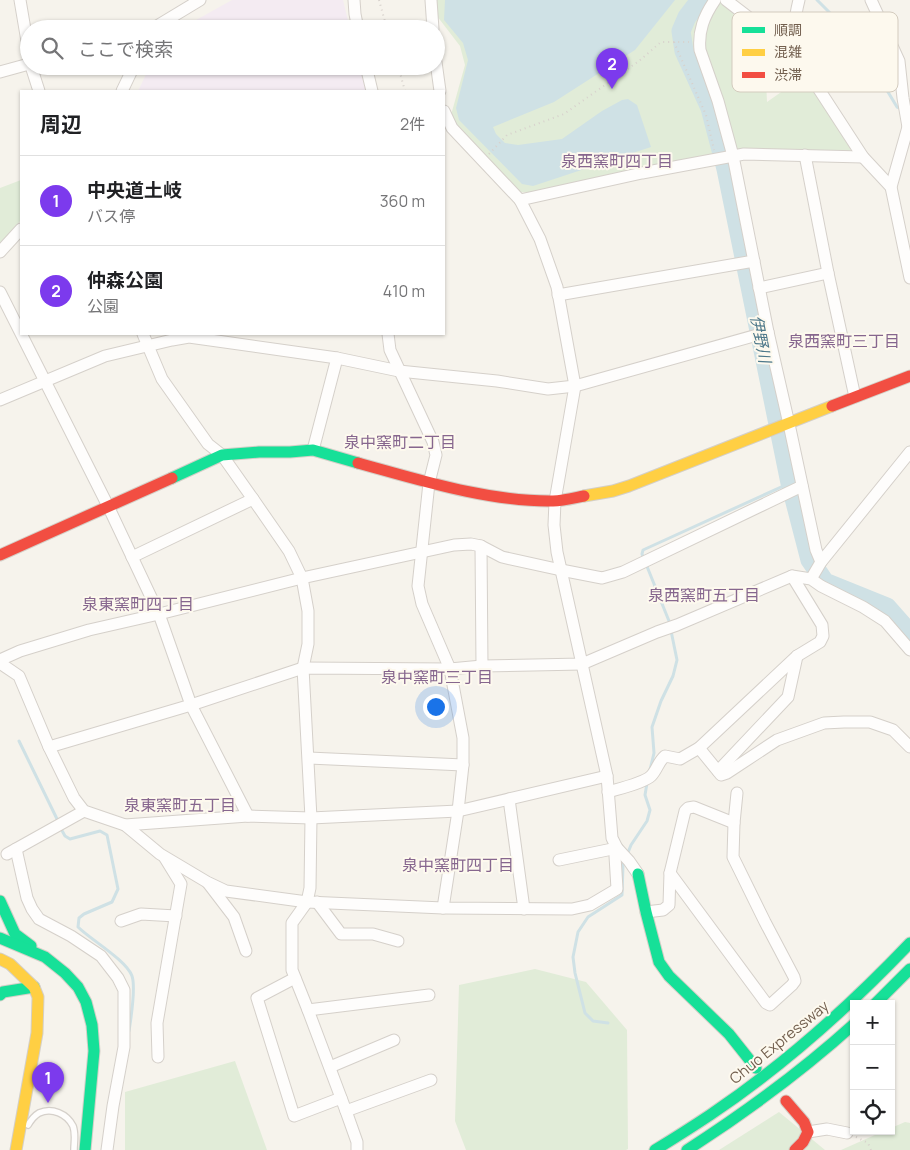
<!DOCTYPE html>
<html lang="ja">
<meta charset="utf-8">
<style>
:root{--surface:#fff;--page:#f6f6f6;--text:#202124;--muted:#757577;--line:#e0e0e0;--accent:#7c3aed}
body{margin:0;font-family:Manrope,"Noto Sans JP",sans-serif;background:var(--page);color:var(--text)}
.controls{position:absolute;right:15px;bottom:15px;display:grid;overflow:hidden;border-radius:0px;box-shadow:0 1px 4px #0004}
.controls button{width:45px;height:45px;display:grid;place-items:center;padding:0;border:0;border-bottom:1px solid var(--line);background:var(--surface);color:var(--text);font:25px sans-serif}
.you{position:absolute;left:435px;top:706px;width:18px;height:18px;margin:-12px;border:4px solid #fff;border-radius:50%;background:#1a73e8;box-shadow:0 0 0 8px #1a73e833}
.badge{display:grid;place-items:center;width:32px;height:32px;border-radius:50%;background:var(--accent);color:#fff;font-size:16px;font-weight:700}
.pin{position:absolute;translate:-50% -41px;filter:drop-shadow(0 1px 2px #0008)}
.pin::after{content:'';position:absolute;top:26px;width:18px;height:15px;background:inherit;clip-path:polygon(0 0,100% 0,50% 100%)}
.list{margin:0;padding:0;list-style:none}
h2{display:flex;justify-content:space-between;align-items:center;height:65px;margin:0;padding:0 20px;font-size:21px}
h2 small{font-size:16px;font-weight:400;color:var(--muted)}
.list li{display:grid;grid-template-columns:32px 1fr auto;gap:15px;align-items:center;box-sizing:border-box;height:90px;padding:0 20px;border-top:1px solid var(--line)}
.list b{display:block;font-size:19px;white-space:nowrap}
.list p{margin:0;font-size:16px;white-space:nowrap;color:var(--muted)}
.list em{font-size:16px;font-style:normal;color:var(--muted)}
.icon{flex:none;width:28px;height:28px;fill:none;stroke:currentColor;stroke-width:2;stroke-linecap:round;stroke-linejoin:round}
.map{position:relative;flex:none;width:910px;height:1150px;overflow:hidden}
.search{position:absolute;background:var(--surface);box-shadow:0 1px 4px #0004;left:20px;top:20px;width:425px;height:55px;display:flex;align-items:center;gap:12px;box-sizing:border-box;padding:0 18px;border-radius:28px;color:var(--muted);font-size:19px}
.panel{position:absolute;background:var(--surface);box-shadow:0 1px 4px #0004;left:20px;top:90px;width:425px;height:245px;border-radius:0px}
.map>svg:first-child{display:block}
</style>
<div class="map">
<svg width="910" height="1150" viewBox="0 0 910 1150">
<rect width="100%" height="100%" fill="#f6f3ec"/>
<g fill="#f4ebf2">
<path d="M232,0H343L350,29H180Z"/>
<path d="M150,66H360L366,91H138Z"/>
</g>
<g fill="#e1ecd8">
<path d="M436,0H721L775,45L765,59L767,102L804,76L853,146L848,153L741,150L536,193L520,192L460,130L451,115L465,65L460,46L437,16Z"/>
<path d="M21,180V220L0,244V188Z"/>
<path d="M535,969L586,982L627,1030L628,1149L626,1150H466L455,1121L459,985Z"/>
<path d="M235,1061L267,1150H125V1092Z"/>
<path d="M779,1112L825,1150H719Z"/>
<path d="M905,1122L910,1123V1150H841L884,1131H891V1128Z"/>
</g>
<path fill="#cfe1e5" d="M445,0H675L635,50L554,102L493,127L496,134L505,143L518,145L562,139L602,111L622,100L628,99L637,105L651,147L533,186L522,184L459,120L456,108L468,60L463,43L444,20Z"/>
<g fill="none" stroke-linecap="round" stroke-linejoin="round">
<g stroke="#cfe1e5" stroke-width="3">
<path d="M817,0L852,35L862,57L884,53L890,77L885,87L897,107L902,109"/>
<path d="M644,559L642,554L643,550L790,483"/>
<path d="M646,564L669,621L677,660L673,676L661,701L652,727L654,753L650,770"/>
<path d="M19,741L58,821"/>
<path d="M60,827L65,836L70,839L100,831L107,835L118,889L112,902L84,914L79,918L78,927C91,940 126,960 132,976C136,988 131,1018 129,1031"/>
<path d="M627,855L631,845L647,821L650,810L645,795L647,783"/>
<path d="M608,1023L593,1021L585,1013L575,973L573,957L578,932L588,917L622,895L623,865L625,861"/>
</g>
<path stroke="#cfe1e5" stroke-width="19" d="M700,0L687,17L681,31L684,51L710,108L726,169L790,483L810,560L825,582L887,607L910,633"/>
<g stroke="#d5d0ca" stroke-width="8">
<path id="lane" d="M28,1125C31,1120 34,1116 39,1113C52,1107 67,1114 73,1126C76,1134 74,1142 74,1150"/>
</g>
<g stroke="#d5d0ca" stroke-width="13">
<g id="street">
<path d="M20,0L29,53"/>
<path d="M354,0L355,14L358,29"/>
<path d="M431,0L433,29"/>
<path d="M715,0C704,16 698,31 700,50L718,101L733,156L768,332L789,424L816,550L821,562"/>
<path d="M726,0L796,54L863,157L891,187"/>
<path d="M871,0L899,61L903,98L908,127L910,133"/>
<path d="M152,29L200,0"/>
<path d="M796,54C793,34 794,20 799,0"/>
<path d="M436,62L440,91"/>
<path d="M31,66L39,91"/>
<path d="M366,66L372,91"/>
<path d="M0,72L29,64"/>
<path d="M122,91L134,66"/>
<path d="M444,111L452,128L520,200L540,239L557,287L575,386L555,501L554,525L557,552L607,776L612,838L617,848L629,861L638,874"/>
<path d="M908,127L891,187L910,278"/>
<path d="M805,155L828,273L855,397"/>
<path d="M520,200L642,173L744,154L863,157"/>
<path d="M0,252L21,229"/>
<path d="M759,288L828,273"/>
<path d="M0,292L108,506L159,614L191,705L248,816"/>
<path d="M558,295L754,261"/>
<path d="M143,334L162,379L208,444L222,455L253,499L289,551L302,578L308,611V644L303,668L311,818L310,888L307,902L292,923V970L308,1010L346,1111L357,1142V1150"/>
<path d="M388,334L390,350L433,442L436,455L429,483L418,586L422,604L450,669L463,738V765L458,811L443,908"/>
<path d="M0,400L105,356L172,340L189,337L337,358L399,371L497,381L548,389L575,386L768,332"/>
<path d="M313,450L337,358"/>
<path d="M481,546L482,666"/>
<path d="M132,557L253,499"/>
<path d="M811,579L821,562L910,452"/>
<path d="M0,660L20,651L89,630L159,614L302,578L454,545L471,544L481,546L502,557L561,570L602,578L623,572L802,486"/>
<path d="M0,663L19,676L49,747L74,798L84,811L125,825L248,816L311,818L458,811L607,776"/>
<path d="M49,747L191,705L303,668L450,669L482,666L582,664L657,632L677,625L792,576L811,579L821,586L863,607L885,621L910,650"/>
<path d="M699,748L721,775L727,773L777,740L824,723L844,722H870L893,730L910,747"/>
<path d="M309,758L463,765"/>
<path d="M718,771L788,697L797,656"/>
<path d="M608,792C618,789 644,783 651,776C657,770 658,762 665,756L680,759L699,748L797,656L820,642L823,636L822,625L792,576"/>
<path d="M509,799L524,909"/>
<path d="M125,825L160,854L207,882L226,891L307,902L443,908L572,909L590,905L617,889L615,856L617,848"/>
<path d="M16,849L27,898L32,909L39,919L71,936L101,956L118,978L124,990V1047L113,1106L107,1150"/>
<path d="M7,854L84,811"/>
<path d="M559,860L617,848"/>
<path d="M670,873L766,1003L770,1005L792,985L795,981L794,977L765,922L733,857L734,823L737,793"/>
<path d="M208,883L234,917L246,951"/>
<path d="M317,902L341,934H373L398,941"/>
<path d="M646,912L663,910L669,905L670,873L685,811L688,808L694,807L734,823"/>
<path d="M121,921L141,914L176,916"/>
<path d="M295,978L257,998L294,1116L341,1098"/>
<path d="M308,1010L429,995"/>
<path d="M158,1057L157,1023L181,884L165,858"/>
<path d="M330,1067L394,1040"/>
<path d="M346,1111L431,1080"/>
<path d="M808,1132L827,1129L847,1133"/>
</g>
</g>
<g stroke="#d4cfc7" stroke-width="13">
<g id="fast">
<path d="M172,478L222,455L259,452H290L313,450L358,463"/>
<path d="M638,874L646,912L659,962L669,976L729,1034L756,1068"/>
<path d="M0,901L15,934L31,946"/>
<path d="M0,938L45,957L65,973L78,987L86,1002L92,1025L94,1051L85,1150"/>
<path d="M0,995L3,992L34,987"/>
<path d="M875,1004L910,969"/>
<path d="M655,1150C673,1139 692,1127 710,1115C783,1066 849,1007 910,943"/>
<path d="M687,1150C746,1112 802,1071 854,1024"/>
</g>
</g>
<g stroke="#d4cfc7" stroke-width="13">
<g id="slow">
<path d="M584,496L613,491L629,486L832,406"/>
<path d="M0,959L10,964L34,987L38,997L37,1033L16,1150"/>
</g>
</g>
<g stroke="#d4cfc7" stroke-width="13">
<g id="jam">
<path d="M832,406L910,376"/>
<path d="M358,463C420,480 489,502 553,501C563,501 574,498 584,496"/>
<path d="M0,555L172,478"/>
<path d="M786,1101L804,1122L808,1132L803,1142L795,1150"/>
</g>
</g>
<g stroke="#d7d1cc" stroke-width="2" stroke-dasharray="1 4" stroke-linecap="butt">
<path d="M379,0L387,29"/>
<path d="M674,42L706,115L714,150"/>
<path d="M398,66L405,91"/>
<path d="M489,154L507,135L564,114L639,61L661,42H689"/>
<path d="M856,1137L868,1143L871,1150"/>
</g>
<use href="#lane" stroke="#fefdfc" stroke-width="5.5"/>
<use href="#street" stroke="#fefdfc" stroke-width="11"/>
<use href="#fast" stroke="#16e098" stroke-width="11"/>
<use href="#slow" stroke="#ffcf43" stroke-width="11"/>
<use href="#jam" stroke="#f24e42" stroke-width="11"/>
</g>
<g text-anchor="middle" dominant-baseline="central" stroke-width="4" stroke-linejoin="round" paint-order="stroke">
<g font-size="15" fill="#725f4e" stroke="#fdf9ee">
<text transform="translate(779 1042) rotate(-39)">Chuo Expressway</text>
</g>
<g font-size="16" fill="#86668e" stroke="#fdf9ee">
<text x="617" y="161">泉西窯町四丁目</text>
<text x="844" y="341">泉西窯町三丁目</text>
<text x="400" y="442">泉中窯町二丁目</text>
<text x="704" y="595">泉西窯町五丁目</text>
<text x="138" y="604">泉東窯町四丁目</text>
<text x="437" y="677">泉中窯町三丁目</text>
<text x="180" y="805">泉東窯町五丁目</text>
<text x="458" y="865">泉中窯町四丁目</text>
</g>
<g font-size="16" font-style="italic" fill="#4d788a" stroke="#fdf9ee">
<text transform="translate(761 339) rotate(79)">伊野川</text>
</g>
</g>
<rect x="732" y="12" width="166" height="80" rx="8" fill="#fdf9ee" stroke="#d3cbbe" stroke-width="1"/>
<rect x="742" y="27" width="23" height="6" fill="#16e098"/>
<rect x="742" y="49" width="23" height="7" fill="#ffcf43"/>
<rect x="742" y="72" width="23" height="6" fill="#f24e42"/>
<g font-size="14" fill="#725f4e">
<text x="774" y="35">順調</text>
<text x="774" y="57">混雑</text>
<text x="774" y="80">渋滞</text>
</g>
</svg>
<div class="controls">
<button>+</button>
<button>−</button>
<button><svg class="icon" aria-label="locate" viewBox="0 0 24 24"><circle cx="12" cy="12" r="6"/><path d="M12 2v4M12 18v4M2 12h4M18 12h4"/></svg></button>
</div>
<div class="you"></div>
<div class="pin badge" style="left:48px;top:1103px">1</div>
<div class="pin badge" style="left:612px;top:89px">2</div>
<div class="search"><svg class="icon" aria-label="search" viewBox="0 0 24 24"><circle cx="10" cy="10" r="6"/><path d="M15 15l6 6"/></svg>ここで検索</div>
<section class="panel">
<h2>周辺<small>2件</small></h2>
<ul class="list">
<li><span class="badge">1</span><div><b>中央道土岐</b><p>バス停</p></div><em>360 m</em></li>
<li><span class="badge">2</span><div><b>仲森公園</b><p>公園</p></div><em>410 m</em></li>
</ul>
</section>
</div>
